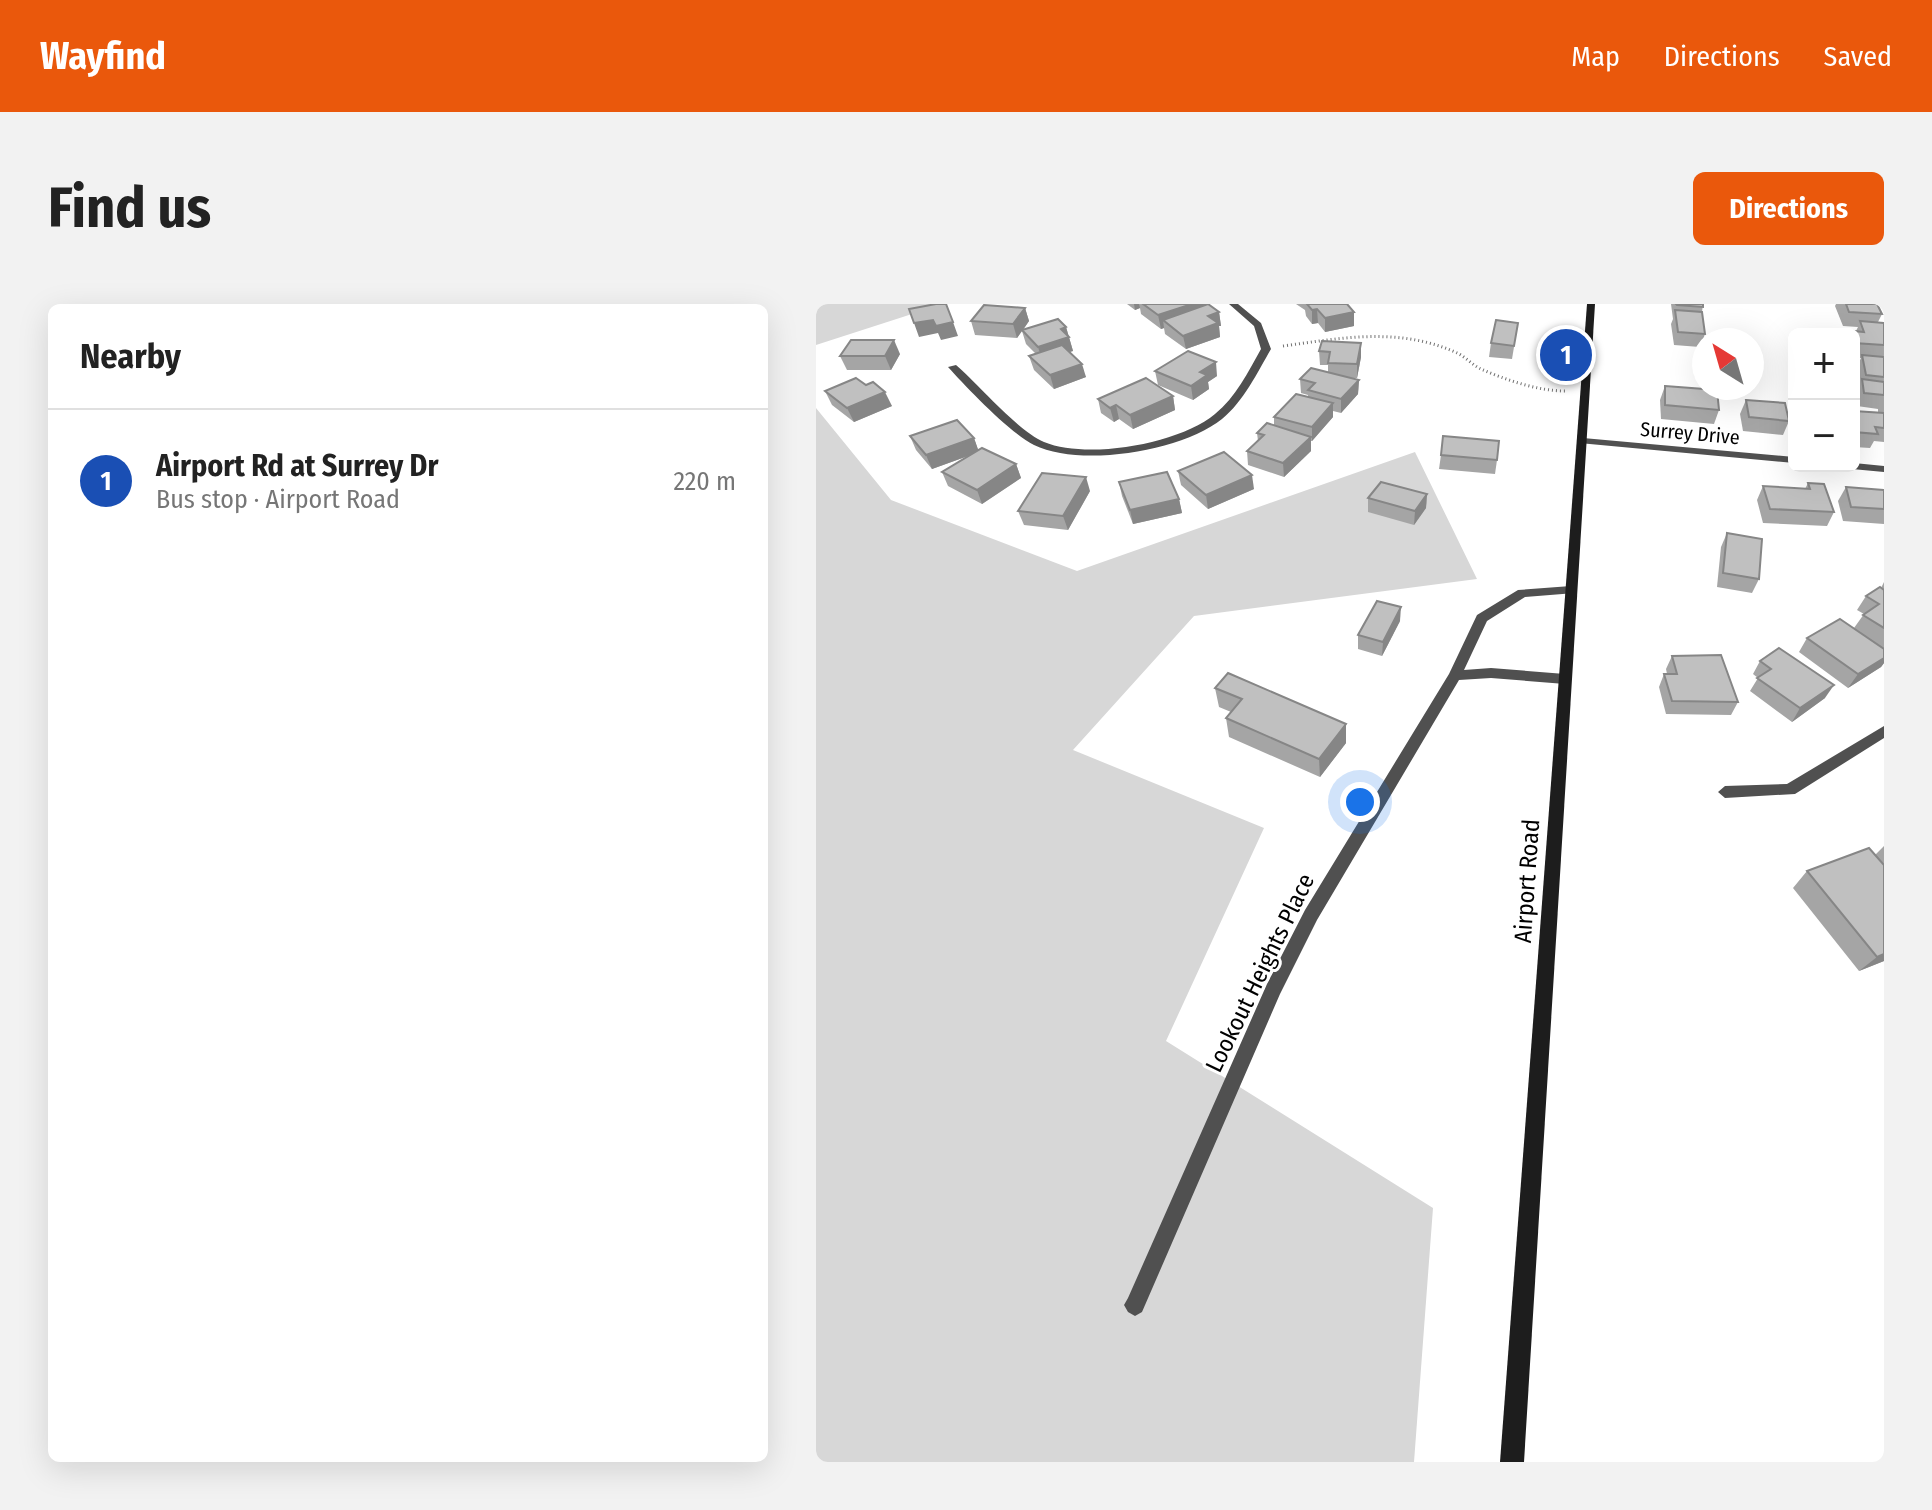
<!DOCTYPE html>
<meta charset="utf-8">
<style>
:root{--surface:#fff;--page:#f2f2f2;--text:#222;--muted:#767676;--line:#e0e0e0;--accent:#ea580c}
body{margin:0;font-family:"Fira Sans Condensed",sans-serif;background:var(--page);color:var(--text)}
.controls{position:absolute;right:24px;top:24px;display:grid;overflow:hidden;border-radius:12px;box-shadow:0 8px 32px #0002}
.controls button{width:72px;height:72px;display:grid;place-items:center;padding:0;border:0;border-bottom:2px solid var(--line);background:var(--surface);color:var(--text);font:40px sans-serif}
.compass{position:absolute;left:876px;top:24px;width:72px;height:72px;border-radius:50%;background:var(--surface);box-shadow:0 8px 32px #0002;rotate:323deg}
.you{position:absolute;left:544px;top:498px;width:28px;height:28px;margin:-20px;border:6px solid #fff;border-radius:50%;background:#1a73e8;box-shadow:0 0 0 12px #1a73e833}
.badge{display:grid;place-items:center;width:52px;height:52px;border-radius:50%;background:var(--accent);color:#fff;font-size:26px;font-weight:700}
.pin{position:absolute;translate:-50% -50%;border:4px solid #fff;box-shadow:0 2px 8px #0006}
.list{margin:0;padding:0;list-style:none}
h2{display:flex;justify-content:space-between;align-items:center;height:104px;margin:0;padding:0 32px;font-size:34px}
h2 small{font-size:26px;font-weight:400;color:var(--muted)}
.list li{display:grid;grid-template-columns:52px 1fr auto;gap:24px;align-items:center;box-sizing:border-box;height:144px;padding:0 32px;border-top:2px solid var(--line)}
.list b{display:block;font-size:30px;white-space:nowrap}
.list p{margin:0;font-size:26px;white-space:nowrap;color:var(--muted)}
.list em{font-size:26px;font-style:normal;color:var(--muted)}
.map{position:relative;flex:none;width:1068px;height:1158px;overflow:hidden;border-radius:12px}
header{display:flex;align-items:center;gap:48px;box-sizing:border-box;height:112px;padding:0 40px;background:var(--accent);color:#fff}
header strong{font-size:38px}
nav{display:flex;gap:44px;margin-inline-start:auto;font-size:28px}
.intro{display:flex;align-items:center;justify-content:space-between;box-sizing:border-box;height:192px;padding:0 48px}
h1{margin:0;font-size:56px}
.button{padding:20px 36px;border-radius:12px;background:var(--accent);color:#fff;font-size:28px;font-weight:700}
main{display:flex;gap:48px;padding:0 48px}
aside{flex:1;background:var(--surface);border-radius:12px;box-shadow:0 8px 32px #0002}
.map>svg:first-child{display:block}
</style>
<header>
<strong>Wayfind</strong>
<nav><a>Map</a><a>Directions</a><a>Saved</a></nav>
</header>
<div class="intro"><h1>Find us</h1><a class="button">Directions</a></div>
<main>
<aside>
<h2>Nearby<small></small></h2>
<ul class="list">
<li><span class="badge" style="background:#1a4fb4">1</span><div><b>Airport Rd at Surrey Dr</b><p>Bus stop · Airport Road</p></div><em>220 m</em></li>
</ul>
</aside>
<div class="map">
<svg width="1068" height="1158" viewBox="0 0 1068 1158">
<rect width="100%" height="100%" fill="#fff"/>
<g fill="#d7d7d7">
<path d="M0,0H127L0,41Z"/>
<path d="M0,104L75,196L261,267L599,148L661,275L378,312L257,446L448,524L350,737L617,904L598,1158H0Z"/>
</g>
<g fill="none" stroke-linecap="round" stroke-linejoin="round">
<path stroke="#727272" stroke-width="3" stroke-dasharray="1 3" stroke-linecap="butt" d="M467,42C526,34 582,23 639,48C649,52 656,61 665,65C690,76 722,87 749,87"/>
<g fill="#505050" fill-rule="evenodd">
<path d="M413,0H422L445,19L455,45C441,69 428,97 406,115C366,147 265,164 218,141C194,129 151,84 132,63L140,61C163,81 202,127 228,138C272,156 363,140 399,110C420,93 432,68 445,45L438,22Z"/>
<path d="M767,134L978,153V159L763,139L762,137Z"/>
<path d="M1038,159L1068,162V168L1036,165L1031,162H1038Z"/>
<path d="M755,282L759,283V289L709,293L671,317L648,366L675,364L749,370L756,375L749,380L675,374L643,376L501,616L464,690L326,1008L319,1012L312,1008L308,1001L312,994L451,680L489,606L633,370L661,311L702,286Z"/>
<path d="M1068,422V434L979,490L909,494L902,488L909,482L971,480Z"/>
</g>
<path fill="#1d1d1d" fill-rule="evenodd" d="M771,0H779L708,1158H684Z"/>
</g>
<g fill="#a5a5a5">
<path d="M311,0H390L403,8L405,22H403L404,33L370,45L349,30L348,24L345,25L325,10L324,4L319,6Z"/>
<path d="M480,0H531L538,8V22L509,28L502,19L496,20L490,12L489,6Z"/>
<path d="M855,0H887L886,8L889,30L884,43L858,41L855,20L857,15Z"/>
<path d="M1020,0H1061L1066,10L1062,18L1068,19V138L1058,137L1054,144L1038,143V107L1062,108V105L1041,102L1039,89L1043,82L1040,65L1045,54H1038V30H1026L1028,26L1040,27L1042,23L1027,22L1019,2Z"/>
<path d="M209,4L213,17L207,26L250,23L257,47L253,48L270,73L238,85L218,66L213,52L220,50L210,40L206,27L201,34L159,31L155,17Z"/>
<path d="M702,19L696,55L673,53L675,39Z"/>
<path d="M506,37L545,53L541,74H533L543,76L542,90L525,109L517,107V113L496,137H495V147L468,173L432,161L431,147L442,137L441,129L458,121V113L492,93V91L485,89L484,75L512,68V61H504L503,47Z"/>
<path d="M882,46H888V73H879L877,60Z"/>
<path d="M84,50L75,66H31L24,52Z"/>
<path d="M339,67L401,72L392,78L393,85L377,96L342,81Z"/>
<path d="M50,81L76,102L38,118L16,101L9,87Z"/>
<path d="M849,82L903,106L898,120L845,115L844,96Z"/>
<path d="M357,92L359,106L317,125L303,115L298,118L285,109L282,95Z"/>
<path d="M930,96L973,117L967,131L927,127L924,110Z"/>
<path d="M94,132L158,134L162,146L200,160L205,174L166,200L132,182L126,168L152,152L116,165L100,146Z"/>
<path d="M625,151L681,156L679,170L623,165Z"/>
<path d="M362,167L438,185L392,205L365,181Z"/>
<path d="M303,178L363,195L366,209L317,220L306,192Z"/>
<path d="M992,179L1018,208L1011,222L947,219L941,196L947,182L989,185Z"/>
<path d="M1030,183L1068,186V220L1027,217L1022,197Z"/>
<path d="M274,187L252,226L208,221L202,207Z"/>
<path d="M611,190L610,204L598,221L552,208V194Z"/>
<path d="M911,229L943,275L936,289L901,283L905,243Z"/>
<path d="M1068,278V359L1065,363L1032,384L983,348L991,334L1038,324L1048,310L1041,306L1050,292L1065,284Z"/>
<path d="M584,317L566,352L542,345V331Z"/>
<path d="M856,352L922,398L915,411L850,410L843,383L848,370H851L850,365Z"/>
<path d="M944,357L1009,394L976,418L934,387L942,374L937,370Z"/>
<path d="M399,384L530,439L504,473L413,433L410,414L415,408L403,403Z"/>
<path d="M1068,542V657L1043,667L977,584L991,567L1059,551Z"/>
</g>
<g fill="#868686">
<path d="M318,0H323L324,4L319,6Z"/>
<path d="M376,0H390L391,9L347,16L348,24L345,25L342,11Z"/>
<path d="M209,4L213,17L201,34L197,20Z"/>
<path d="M501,5L502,19L496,20V6Z"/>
<path d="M403,8L405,22H403L404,33L370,45L367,32L392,12Z"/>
<path d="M538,8V22L509,28V14Z"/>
<path d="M117,16L137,18L142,32L125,36L122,29L103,33L98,19Z"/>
<path d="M250,23L257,47L226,56L222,43L245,25Z"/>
<path d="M78,36L84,50L75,66L69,52Z"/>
<path d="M545,39V53L541,74V60Z"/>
<path d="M400,58L401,72L392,78L393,85L377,96L375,82L384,68Z"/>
<path d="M266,60L270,73L238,85L234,71Z"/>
<path d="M543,76L542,90L525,109V95Z"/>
<path d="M69,88L76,102L38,118L31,104Z"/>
<path d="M357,92L359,106L317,125L314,111Z"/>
<path d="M517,99V113L496,137V123Z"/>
<path d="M300,101L303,115L298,118L294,104Z"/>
<path d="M495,133V147L468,173L467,159Z"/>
<path d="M158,134L163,148L116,165L110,151Z"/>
<path d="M200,160L205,174L166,200L161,186Z"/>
<path d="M436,171L438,185L392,205L390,191Z"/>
<path d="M270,173L274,187L252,226L247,212Z"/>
<path d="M611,190L610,204L598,221L599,207Z"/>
<path d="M363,195L366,209L317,220L314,206Z"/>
<path d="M585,303L584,317L566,352L567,338Z"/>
<path d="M1068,354V359L1065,363L1032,384L1042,370Z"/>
<path d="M1018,381L1009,394L976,418L984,404Z"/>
<path d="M530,420V439L504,473L503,455Z"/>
<path d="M1068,650V657L1043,667L1061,653Z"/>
</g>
<g fill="#c0c0c0" stroke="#868686" stroke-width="2">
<path d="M120,0H130L137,18L120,22L117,16L98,19L93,5Z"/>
<path d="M327,0H376L342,11Z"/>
<path d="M392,0L403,8L392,12L402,19L367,32L347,16Z"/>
<path d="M491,0H531L538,8L509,14L501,5L496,6Z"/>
<path d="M860,0H887V3L861,1Z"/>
<path d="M1030,0H1061L1066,10L1033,8Z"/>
<path d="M168,1L209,4L197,20L155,17Z"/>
<path d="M859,6L886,8L889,30L862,28Z"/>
<path d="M242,15L250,23L245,25L253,33L222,43L206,26Z"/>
<path d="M680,16L702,19L698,42L675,39Z"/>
<path d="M1044,17L1068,19V41L1038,39V30H1029L1028,26L1048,28Z"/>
<path d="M35,36H78L69,52H24Z"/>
<path d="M506,37L545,39L541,60L512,59L514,48L503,47Z"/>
<path d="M246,41L266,60L234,71L213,52Z"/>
<path d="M882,46H888V59H884Z"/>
<path d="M372,47L400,58L384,68L391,71L375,82L339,67Z"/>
<path d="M1046,51L1068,53V73L1050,71Z"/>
<path d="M495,64L543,76L525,95L492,86L499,79L484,75Z"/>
<path d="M40,74L50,81L57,78L69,88L31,104L9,87Z"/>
<path d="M330,74L357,92L314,111L300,101L294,104L282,95Z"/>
<path d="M1046,75L1068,78V91L1048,89Z"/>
<path d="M849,82L901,86L903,106L849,101Z"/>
<path d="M480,90L517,99L496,123L458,113Z"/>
<path d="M930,96L969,99L973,117L933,113Z"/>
<path d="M1038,107L1068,109V124L1059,123L1062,130L1038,128Z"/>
<path d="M141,116L158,134L110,151L94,132Z"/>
<path d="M451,119L495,133L467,159L431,147L448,131L441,129Z"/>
<path d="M627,132L683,137L681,156L625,151Z"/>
<path d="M166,144L200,160L161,186L126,168Z"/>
<path d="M408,148L436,171L390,191L362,167Z"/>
<path d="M351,168L363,195L314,206L303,178Z"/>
<path d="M226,169L270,173L247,212L202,207Z"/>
<path d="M565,178L611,190L599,207L552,194Z"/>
<path d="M992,179L1008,180L1018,208L954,205L947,182L994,185Z"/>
<path d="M1030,183L1068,186V205L1035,203Z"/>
<path d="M911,229L946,235L943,275L907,269Z"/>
<path d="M1064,283L1068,286V324L1047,311L1063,300L1050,292Z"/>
<path d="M561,297L585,303L567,338L542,331Z"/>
<path d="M1024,315L1068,345V354L1042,370L991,334Z"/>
<path d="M963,344L1018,381L984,404L941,374L955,365L944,357Z"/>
<path d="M905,351L922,398L856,397L848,370H861L856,352Z"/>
<path d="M412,369L530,420L503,455L410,414L426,395L399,384Z"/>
<path d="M1053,544L1068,561V650L1061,653L991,567Z"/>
</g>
<g text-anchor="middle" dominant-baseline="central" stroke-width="6" stroke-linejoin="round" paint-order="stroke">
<g font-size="20" fill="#000" stroke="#fff">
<text transform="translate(874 129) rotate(5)">Surrey Drive</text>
</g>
<g font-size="24" fill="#000" stroke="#fff">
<text transform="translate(711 577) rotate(-86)">Airport Road</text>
<text transform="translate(444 669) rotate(-64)">Lookout Heights Place</text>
</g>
</g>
</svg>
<div class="controls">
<button>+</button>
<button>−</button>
</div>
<svg class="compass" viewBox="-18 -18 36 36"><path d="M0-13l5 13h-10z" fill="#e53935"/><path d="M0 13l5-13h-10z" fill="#767676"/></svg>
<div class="you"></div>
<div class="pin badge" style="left:750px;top:51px;background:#1a4fb4">1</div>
</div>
</main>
